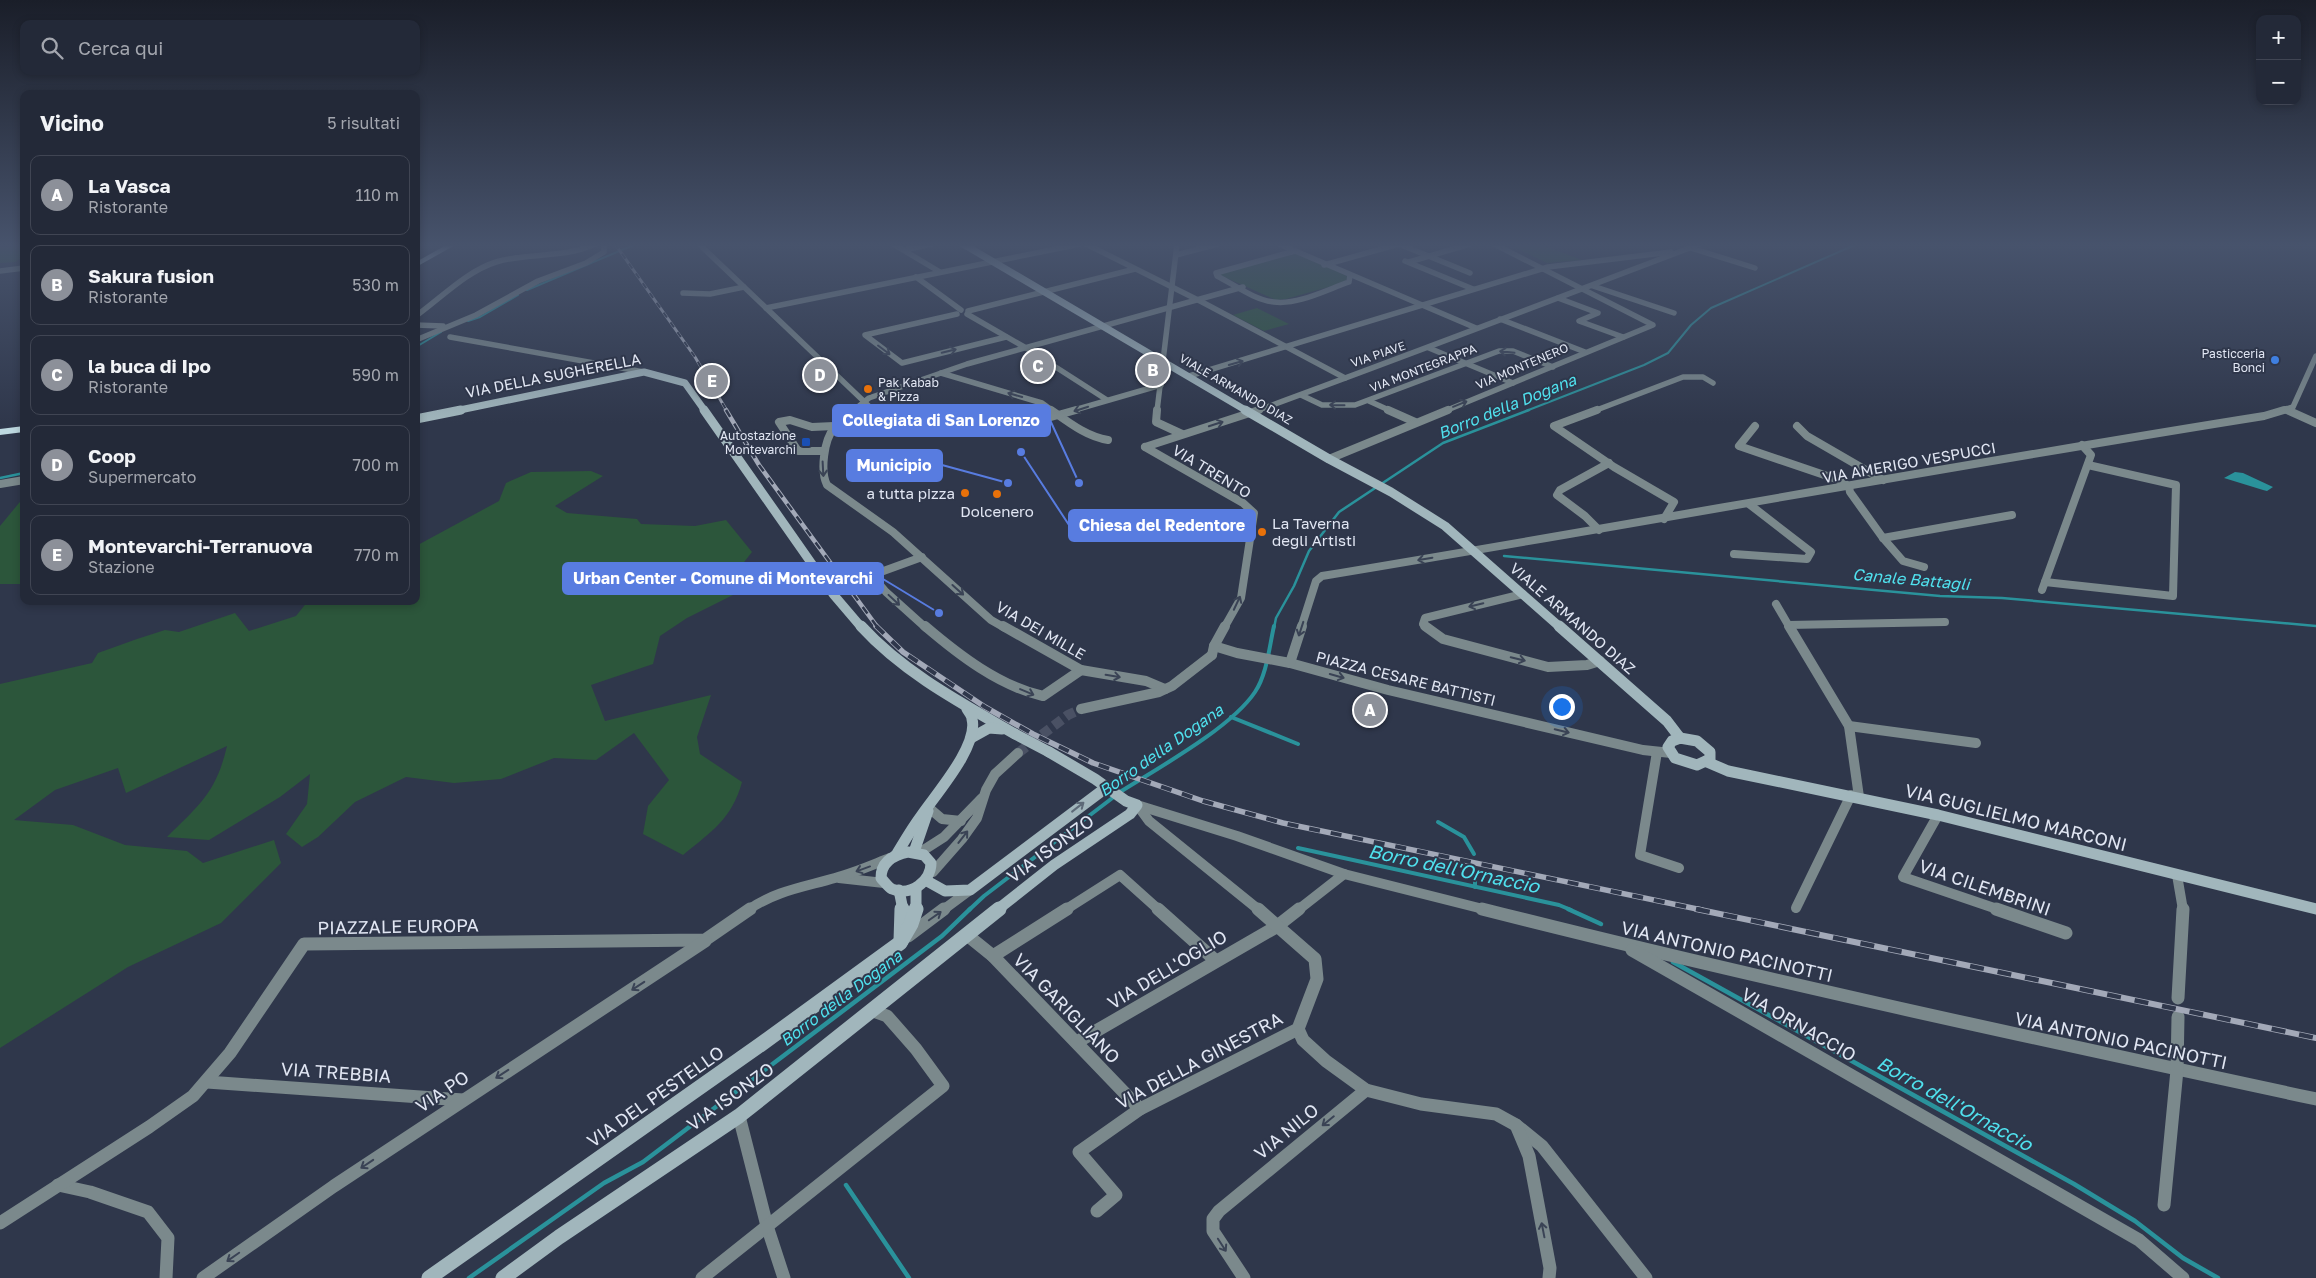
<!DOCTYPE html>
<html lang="it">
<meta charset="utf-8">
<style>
:root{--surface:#232938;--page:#2b3140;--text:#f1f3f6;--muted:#a3a6ae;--line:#404553;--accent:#8c9099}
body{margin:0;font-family:"Golos Text",sans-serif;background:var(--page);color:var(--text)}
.controls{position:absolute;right:15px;top:15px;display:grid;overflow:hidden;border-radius:10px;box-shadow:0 2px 8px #0003}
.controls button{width:45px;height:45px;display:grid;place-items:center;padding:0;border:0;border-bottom:1px solid var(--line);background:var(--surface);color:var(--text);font:25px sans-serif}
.you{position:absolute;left:1561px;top:706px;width:18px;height:18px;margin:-12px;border:4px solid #fff;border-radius:50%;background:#1a73e8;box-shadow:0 0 0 8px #1a73e833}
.badge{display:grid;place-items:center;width:32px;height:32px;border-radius:50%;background:var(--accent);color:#fff;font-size:16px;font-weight:700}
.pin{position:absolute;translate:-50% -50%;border:2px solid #fff;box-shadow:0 1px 5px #0006}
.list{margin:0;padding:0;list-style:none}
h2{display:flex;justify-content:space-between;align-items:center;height:65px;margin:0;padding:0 20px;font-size:21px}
h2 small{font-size:16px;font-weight:400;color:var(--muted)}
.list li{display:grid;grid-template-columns:32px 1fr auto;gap:15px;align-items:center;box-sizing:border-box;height:80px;margin:0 10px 10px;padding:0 10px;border:1px solid var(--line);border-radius:10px}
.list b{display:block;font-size:19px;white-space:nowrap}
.list p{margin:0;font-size:16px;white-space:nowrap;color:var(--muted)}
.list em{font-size:16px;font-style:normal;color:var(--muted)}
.icon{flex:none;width:28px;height:28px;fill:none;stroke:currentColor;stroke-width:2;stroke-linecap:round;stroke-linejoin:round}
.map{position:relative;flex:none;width:2316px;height:1278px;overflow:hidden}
.search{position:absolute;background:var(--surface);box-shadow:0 2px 8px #0003;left:20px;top:20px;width:400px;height:55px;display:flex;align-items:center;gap:12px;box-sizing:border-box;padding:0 18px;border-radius:10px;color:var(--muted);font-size:19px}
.panel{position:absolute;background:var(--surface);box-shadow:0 2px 8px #0003;left:20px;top:90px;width:400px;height:515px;border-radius:10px}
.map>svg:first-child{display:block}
</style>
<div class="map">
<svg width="2316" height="1278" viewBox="0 0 2316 1278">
<rect width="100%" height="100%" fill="#2f374b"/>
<g fill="#2c563b">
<path d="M1522,244H1539L1582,260L1547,263L1514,247Z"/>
<path d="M24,245V254L16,262L0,263V248Z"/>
<path d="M1296,253L1347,276L1346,282L1286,299L1276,300L1220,275L1222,272Z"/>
<path d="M1257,308L1289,324L1264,331L1233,315Z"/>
<path d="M591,471L603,476L555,506L567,513L637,519L641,524L695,526L726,520L752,552L741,566L743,590L687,618L660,636L653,664L591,685L605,721L711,695L697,737L700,754L742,782C732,819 711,832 683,855L643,834L648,806L669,780L634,733L596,760L554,758L501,779L454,783L406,777L355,802L318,837L302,847L286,834L307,804L310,774L280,797L209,840L167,837C200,804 216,793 227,746L126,793L118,768L55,790L14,820L73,825L125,845L187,851L203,863L274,840L281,863L221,923L128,967L0,1048V684L92,663L98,653L137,639L165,630L179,632L235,613L249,631L296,616L308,601H416V546L499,501L506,483L531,472Z"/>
<path d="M24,497V584H0V526Z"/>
</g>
<path fill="#2a929b" d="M2235,472L2243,473L2273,487L2267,491L2263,490L2224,478Z"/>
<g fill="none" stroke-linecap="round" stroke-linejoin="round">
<g stroke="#2a929b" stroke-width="2">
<path d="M527,290L636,244"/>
<path d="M468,321L480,317L518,295"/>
<path d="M416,347L441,332"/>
<path d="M1526,411L1644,365L1668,353L1691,325L1711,308L1857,244"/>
</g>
<g stroke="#2a929b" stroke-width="2.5">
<path d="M0,478L24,473"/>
<path d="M1504,556L1940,596L2002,598L2316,626"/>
<path d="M1274,628L1276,618L1294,586L1309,551L1339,512L1443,443L1529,410"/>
</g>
<g stroke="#2a929b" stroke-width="4">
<path d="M1231,717L1298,744"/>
<path d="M1120,792C1158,768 1231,728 1255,692C1267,674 1269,648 1274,626"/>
<path d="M1438,822L1464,837L1474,854"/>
<path d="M1298,848L1559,905L1571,910"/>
<path d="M1475,872V887"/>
<path d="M969,910L984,896L1115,796"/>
</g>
<g stroke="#2a929b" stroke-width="4.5">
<path d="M1568,909L1601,924"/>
<path d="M1673,962L2074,1184L2135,1221L2183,1258L2218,1278"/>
<path d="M846,1185L909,1278"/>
<path d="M469,1278L604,1183L643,1162L942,936L970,909"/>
</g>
<path stroke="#4a5164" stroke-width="10" stroke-dasharray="10 5" stroke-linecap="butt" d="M1018,753L1068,715L1081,709"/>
<g stroke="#7b898c" stroke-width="5.5">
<path d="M699,244L874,411"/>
<path d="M893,244L940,272"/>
<path d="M1086,244L1202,302L1345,378"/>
<path d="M1279,244L1476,328"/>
<path d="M1399,244L1470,273"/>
<path d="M1691,248L1755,268"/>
<path d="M904,250L932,244"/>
<path d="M1295,251L1216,273L1217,276C1235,285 1254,300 1274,302C1298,305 1326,290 1349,282L1350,275"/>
<path d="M1176,255L1218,244"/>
<path d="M1405,261L1473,289"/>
<path d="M1409,262L1470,244"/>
<path d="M1324,265L1399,244"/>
<path d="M0,271L24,268"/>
<path d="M916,277L961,310"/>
<path d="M1593,286L1674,313"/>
<path d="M683,293L710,294L744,287"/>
<path d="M1558,298L1598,313L1579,321L1623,337"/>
<path d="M766,308L1080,244"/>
<path d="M968,311L1135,269"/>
<path d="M957,314L865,335L902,363L1006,337"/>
<path d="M967,314L1026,348L1107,400"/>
<path d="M416,316C441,298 467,271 496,262C529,252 563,259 595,244"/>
<path d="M1500,319L1585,352"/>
<path d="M416,325L443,326"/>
<path d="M450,337L644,372"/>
<path d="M416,340L476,315L538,281L586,263L604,252V244"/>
<path d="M1429,348L1513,383"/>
<path d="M941,373L1042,403L1053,411"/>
<path d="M1189,376L1548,267L1671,252"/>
<path d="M1301,395L1322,405H1355L1499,351H1513L1553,367"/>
<path d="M1369,401L1391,411"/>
<path d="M2287,410L2289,411"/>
<path d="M853,411L869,398L967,364L1243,287"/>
<path d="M1071,411L1161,385"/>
<path d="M1157,411L1177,244"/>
<path d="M1256,411C1404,357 1552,300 1700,244"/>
<path d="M1445,411L1653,325L1494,244"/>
<path d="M1594,411L1683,377H1703L1713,383"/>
<path d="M2280,411L2293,407L2316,356"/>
</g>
<g stroke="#7b898c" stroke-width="8">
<path d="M855,410C848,415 839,421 834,428C824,440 820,471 827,485L893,532L991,620L1005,628"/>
<path d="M873,410L890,426"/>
<path d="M1051,410C1068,422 1087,437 1108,440"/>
<path d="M1157,410L1156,422L1182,434"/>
<path d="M1388,410L1415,422"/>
<path d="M1597,410L1554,426L1614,467L1674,502L1664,519"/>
<path d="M2287,410L2316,423"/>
<path d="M1026,424L1076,410"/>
<path d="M1755,426L1739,446L1842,481L1849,487"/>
<path d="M1797,426L1807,436L1883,480"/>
<path d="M1145,447L1259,410"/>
<path d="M1145,447L1243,503L1254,513L1241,598L1224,628"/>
<path d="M824,451H798L779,422L790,420L812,427L834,426"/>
<path d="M1329,459L1448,410"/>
<path d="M0,484L24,480"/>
<path d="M1849,487L1850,492L1883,538L1903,561L1924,567"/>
<path d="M1599,530L1585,516L1557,495L1560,490L1609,463"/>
<path d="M1883,538L2012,515"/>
<path d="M1734,554L1807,559L1811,552L1749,504"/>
<path d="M922,557L878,573L874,578L886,592L926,628"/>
<path d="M2045,582L2173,596L2176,485L2088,465"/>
<path d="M2042,590L2091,455L2082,445"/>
<path d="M1776,604L1790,628"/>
<path d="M1788,625L1945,622"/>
<path d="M1301,628L1316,581L1322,576C1636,524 1949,466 2264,416L2284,410"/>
<path d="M1427,628L1423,624L1425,618L1523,594"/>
</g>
<g stroke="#7b898c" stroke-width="10">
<path d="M925,626C959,655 999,686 1043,696L1081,670"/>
<path d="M1003,626L1081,670L1146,681L1165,689"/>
<path d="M1425,626L1443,639L1548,667L1587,665L1600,661"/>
<path d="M1789,626L1849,726L1859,797"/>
<path d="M1214,646L1237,653L1290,663L1388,690L1643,750L1671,753"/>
<path d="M1212,655L1214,646L1225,626"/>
<path d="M1290,663L1302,626"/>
<path d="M1081,709L1159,692L1172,686L1212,655"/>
<path d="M1849,726L1976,743"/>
<path d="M1657,752L1640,855L1679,868"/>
<path d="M1137,805L1237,836L1344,874L1487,910"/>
<path d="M1138,806L1149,821L1259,910"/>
<path d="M928,807L942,819L961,821"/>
<path d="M1938,815L1903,877L2000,910"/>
<path d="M919,853L944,837L982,798"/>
<path d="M933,872L962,839L977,818L986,790L995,774L1018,753"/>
<path d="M2177,875L2183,910"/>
<path d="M839,878L884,883"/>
<path d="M1796,908L1851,795"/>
<path d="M748,910C775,891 804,887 835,878C854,873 872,865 890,858"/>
<path d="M943,910L970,890"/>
<path d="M1065,910L1120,875L1159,910"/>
<path d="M1298,910L1344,874"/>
</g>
<g stroke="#7b898c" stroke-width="13">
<path d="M1158,909L1215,960"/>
<path d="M1482,909C1758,979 2037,1039 2316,1099"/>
<path d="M1996,909L2066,933"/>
<path d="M967,935L993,956L1140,1109"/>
<path d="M908,936L944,909"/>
<path d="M1632,950L2139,1240L2183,1278"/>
<path d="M993,956L1067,909"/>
<path d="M2178,998L2183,909"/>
<path d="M1298,1029L1303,1040L1326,1061L1366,1090L1421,1104L1496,1114L1516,1125L1542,1146L1646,1278"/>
<path d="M1077,1042L1276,927L1299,909"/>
<path d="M207,1082L463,1100"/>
<path d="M739,1116L767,1226L784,1278"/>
<path d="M1516,1125L1529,1156L1550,1268L1549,1278"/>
<path d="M58,1185L90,1192L148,1212L168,1238L166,1278"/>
<path d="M2164,1205L2177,1070L2178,1017"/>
<path d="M1097,1211L1116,1195L1079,1152L1140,1109L1298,1029L1317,979L1315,959L1258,909"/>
<path d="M0,1223L149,1127L193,1096L230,1053L304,944L705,940L750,909"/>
<path d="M203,1278L334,1186L705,941"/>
<path d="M702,1278L943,1086L916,1049L887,1016L873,1011"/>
<path d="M1244,1278L1213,1231V1219L1219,1211L1366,1090"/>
</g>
<g stroke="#a1b6bc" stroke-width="7">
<path d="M963,244L1247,411"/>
<path d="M455,411L644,372L685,383L705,411"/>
</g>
<g stroke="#a1b6bc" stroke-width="9">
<path d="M704,410L833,594L862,628"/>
<path d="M1245,410L1329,459L1391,492L1445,526L1561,628"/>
<path d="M416,419L461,410"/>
</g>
<g stroke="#a1b6bc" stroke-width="11">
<path d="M861,626C904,673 961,703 1015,734"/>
<path d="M1559,626L1667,721L1680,738"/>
<path d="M971,738L989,728L1002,729"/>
<path d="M1680,738L1697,741L1710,752V759L1697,765L1675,758L1668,747L1672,741Z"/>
<path d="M1707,762L1728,771L1938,815L2316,909"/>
<path d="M908,852L924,855L931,863C931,881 911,897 892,889C888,887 884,881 881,878C881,862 893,855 908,852Z"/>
<path d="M914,852L928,811"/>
<path d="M896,855C904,842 912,828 921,816C935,795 979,746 972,719C972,716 969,712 967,709"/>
<path d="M927,881L945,891L970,890L1107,787"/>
<path d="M899,890L903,910"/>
<path d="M916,910V888"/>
<path d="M997,910L1054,865L1130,814L1137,805L1126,801L1095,779L1049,752"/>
</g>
<g stroke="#a1b6bc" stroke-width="15">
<path d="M901,941L902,909"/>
<path d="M429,1278L760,1045L900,943L911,924L916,909"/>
<path d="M503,1278L559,1237L739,1116L999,909"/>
</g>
<g fill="#bed9e1" fill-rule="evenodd">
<path d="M448,244H457L416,267V262Z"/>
<path d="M24,426V432L0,435V429Z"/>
</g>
<g stroke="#a3a9b8" stroke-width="3">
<path id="rail-far3" d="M615,244L695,357L727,411"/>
</g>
<g stroke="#a3a9b8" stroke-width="4.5">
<path id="rail-far2" d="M726,410L759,465L878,628"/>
</g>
<g stroke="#a3a9b8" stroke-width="5.5">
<path id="rail-far1" d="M876,626L903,652L985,707L1033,734L1093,763L1203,801L1283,823L1702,910"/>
</g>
<g stroke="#a3a9b8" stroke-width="6">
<path id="rail" d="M1696,909L2316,1038"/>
</g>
<use href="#rail-far3" stroke="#2f374b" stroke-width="2" stroke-dasharray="6" stroke-linecap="butt"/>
<use href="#rail-far2" stroke="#2f374b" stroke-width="2.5" stroke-dasharray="8" stroke-linecap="butt"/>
<use href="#rail-far1" stroke="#2f374b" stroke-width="4" stroke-dasharray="11" stroke-linecap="butt"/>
<use href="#rail" stroke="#2f374b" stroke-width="4.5" stroke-dasharray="14" stroke-linecap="butt"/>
<path stroke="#a1b6bc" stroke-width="11" d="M1015,734L1049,752"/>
</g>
<defs><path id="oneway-shaft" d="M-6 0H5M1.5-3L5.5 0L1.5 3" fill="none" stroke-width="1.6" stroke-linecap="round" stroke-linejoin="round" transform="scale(1.25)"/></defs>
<g stroke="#3a4355">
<use href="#oneway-shaft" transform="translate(884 350) rotate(37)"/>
<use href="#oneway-shaft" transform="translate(949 351) rotate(-14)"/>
<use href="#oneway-shaft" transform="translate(1507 352) rotate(-174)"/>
<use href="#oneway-shaft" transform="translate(1236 363) rotate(-16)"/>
<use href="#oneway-shaft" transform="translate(1015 395) rotate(-164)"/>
<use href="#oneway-shaft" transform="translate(1460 404) rotate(-22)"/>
<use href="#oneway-shaft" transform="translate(1337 405) rotate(-179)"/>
<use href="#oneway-shaft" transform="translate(1081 409) rotate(162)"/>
<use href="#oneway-shaft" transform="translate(1216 424) rotate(-18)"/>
<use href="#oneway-shaft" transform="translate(823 469) rotate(87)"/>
<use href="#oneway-shaft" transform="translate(1425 559) rotate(170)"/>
<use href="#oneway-shaft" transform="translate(958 590) rotate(42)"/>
<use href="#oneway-shaft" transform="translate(894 600) rotate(43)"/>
<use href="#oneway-shaft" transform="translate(1237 603) rotate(-65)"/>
<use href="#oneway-shaft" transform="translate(1476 605) rotate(167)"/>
<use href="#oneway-shaft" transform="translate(1301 629) rotate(108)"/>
<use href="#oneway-shaft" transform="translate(1518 659) rotate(14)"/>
<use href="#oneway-shaft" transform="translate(1113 676) rotate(9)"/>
<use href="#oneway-shaft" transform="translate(1337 676) rotate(16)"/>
<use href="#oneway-shaft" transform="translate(1027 692) rotate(23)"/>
<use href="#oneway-shaft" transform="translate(1562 731) rotate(13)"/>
<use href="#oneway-shaft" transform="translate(963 837) rotate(-52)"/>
<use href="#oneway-shaft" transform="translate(863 869) rotate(160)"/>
<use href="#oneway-shaft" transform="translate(935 916) rotate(-35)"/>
<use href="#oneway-shaft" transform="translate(638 986) rotate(147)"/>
<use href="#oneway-shaft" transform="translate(502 1074) rotate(147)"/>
<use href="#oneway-shaft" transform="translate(1328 1121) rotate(141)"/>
<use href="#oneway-shaft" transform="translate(367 1164) rotate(146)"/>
<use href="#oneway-shaft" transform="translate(1543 1230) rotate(-101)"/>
<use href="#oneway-shaft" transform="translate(1222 1245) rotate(57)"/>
<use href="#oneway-shaft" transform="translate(233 1257) rotate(145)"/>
</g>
<use stroke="#5d6a78" href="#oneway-shaft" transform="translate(1078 807) rotate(-38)"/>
<linearGradient id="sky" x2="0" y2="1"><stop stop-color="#1a1e29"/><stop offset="0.58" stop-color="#47536c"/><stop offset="1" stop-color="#47536c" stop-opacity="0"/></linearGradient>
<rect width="2316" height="423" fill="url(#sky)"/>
<circle fill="#3f7fe0" stroke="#2f374b" stroke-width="2" cx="2275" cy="360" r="5"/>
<g fill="#e8710a" stroke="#2f374b" stroke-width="2">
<circle cx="868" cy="389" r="5"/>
<circle cx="965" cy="493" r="5"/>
<circle cx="997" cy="494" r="5"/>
<circle cx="1262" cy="532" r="5"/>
</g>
<rect fill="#1a4fb4" stroke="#2f374b" stroke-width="2" x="801" y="437" width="10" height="10" rx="2.5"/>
<g text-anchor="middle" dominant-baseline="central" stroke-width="4" stroke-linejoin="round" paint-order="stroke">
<g font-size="12" fill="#e1e6f3" stroke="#2f374b" text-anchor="end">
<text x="2265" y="353">Pasticceria<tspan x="2265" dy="14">Bonci</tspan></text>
<text x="878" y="382" text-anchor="start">Pak Kabab<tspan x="878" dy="14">&amp; Pizza</tspan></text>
<text x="796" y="435">Autostazione<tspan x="796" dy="14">Montevarchi</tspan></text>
</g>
<g font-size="12" fill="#e1e6f3" stroke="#2f374b">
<text transform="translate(1378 354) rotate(-19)">VIA PIAVE</text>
<text transform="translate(1522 366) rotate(-23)">VIA MONTENERO</text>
<text transform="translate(1423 368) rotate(-21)">VIA MONTEGRAPPA</text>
<text transform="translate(1236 389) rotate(30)">VIALE ARMANDO DIAZ</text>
</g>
<g font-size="15" fill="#e1e6f3" stroke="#2f374b">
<text transform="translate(553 375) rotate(-11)">VIA DELLA SUGHERELLA</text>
<text transform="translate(1909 462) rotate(-10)">VIA AMERIGO VESPUCCI</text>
<text transform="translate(1212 471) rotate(31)">VIA TRENTO</text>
<text transform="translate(1573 618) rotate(41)">VIALE ARMANDO DIAZ</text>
<text transform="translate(1041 630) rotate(30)">VIA DEI MILLE</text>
<text transform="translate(1406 678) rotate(14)">PIAZZA CESARE BATTISTI</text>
</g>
<g font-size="15" fill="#e1e6f3" stroke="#2f374b" text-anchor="end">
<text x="955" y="493">a tutta pizza</text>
<text x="997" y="511" text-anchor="middle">Dolcenero</text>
<text x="1272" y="523" text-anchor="start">La Taverna<tspan x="1272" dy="17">degli Artisti</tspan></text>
</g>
<g font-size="16" font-style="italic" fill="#50e1ee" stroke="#2f374b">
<text transform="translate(1507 406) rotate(-22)">Borro della Dogana</text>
<text transform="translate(1911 579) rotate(5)">Canale Battagli</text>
<text transform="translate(1161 750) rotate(-35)">Borro della Dogana</text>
<text transform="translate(841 998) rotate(-37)">Borro della Dogana</text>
</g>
<g font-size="18" fill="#e1e6f3" stroke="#2f374b">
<text transform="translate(2016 817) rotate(14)">VIA GUGLIELMO MARCONI</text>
<text transform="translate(1050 848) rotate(-36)">VIA ISONZO</text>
<text transform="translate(1985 887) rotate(19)">VIA CILEMBRINI</text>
<text transform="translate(398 926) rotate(-1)">PIAZZALE EUROPA</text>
<text transform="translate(1727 951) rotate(13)">VIA ANTONIO PACINOTTI</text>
<text transform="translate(1167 969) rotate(-31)">VIA DELL'OGLIO</text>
<text transform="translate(1067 1008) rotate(46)">VIA GARIGLIANO</text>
<text transform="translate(1799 1024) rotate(30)">VIA ORNACCIO</text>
<text transform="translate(2121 1040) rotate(12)">VIA ANTONIO PACINOTTI</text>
<text transform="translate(1199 1060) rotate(-28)">VIA DELLA GINESTRA</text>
<text transform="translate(336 1072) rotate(4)">VIA TREBBIA</text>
<text transform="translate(442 1091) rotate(-34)">VIA PO</text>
<text transform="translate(655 1096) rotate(-35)">VIA DEL PESTELLO</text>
<text transform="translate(730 1096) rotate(-36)">VIA ISONZO</text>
<text transform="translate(1286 1131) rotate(-39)">VIA NILO</text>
</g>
<g font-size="19" font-style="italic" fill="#50e1ee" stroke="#2f374b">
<text transform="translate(1454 868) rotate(12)">Borro dell'Ornaccio</text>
<text transform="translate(1955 1103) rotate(29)">Borro dell'Ornaccio</text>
</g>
</g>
<path fill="none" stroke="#587ce0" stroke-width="2" d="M1079 483L1050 420M1008 483L942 465M1021 452L1069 525M939 613L883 579"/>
<g fill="#587ce0" stroke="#2f374b" stroke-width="2">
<circle cx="1079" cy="483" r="5"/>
<circle cx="1008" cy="483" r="5"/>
<circle cx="1021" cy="452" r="5"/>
<circle cx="939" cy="613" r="5"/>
</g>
<g fill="#587ce0" stroke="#587ce0" stroke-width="2">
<rect x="833" y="405" width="217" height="31" rx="5"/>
<rect x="847" y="450" width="95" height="31" rx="5"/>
<rect x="1069" y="510" width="186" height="31" rx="5"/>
<rect x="563" y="563" width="320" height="31" rx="5"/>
</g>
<g font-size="16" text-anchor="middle" font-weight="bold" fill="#fff">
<text x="941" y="426">Collegiata di San Lorenzo</text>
<text x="894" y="471">Municipio</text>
<text x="1162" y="531">Chiesa del Redentore</text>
<text x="723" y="584">Urban Center - Comune di Montevarchi</text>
</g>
</svg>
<div class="controls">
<button>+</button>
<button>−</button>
</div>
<div class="you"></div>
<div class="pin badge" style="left:1370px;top:710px">A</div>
<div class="pin badge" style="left:1153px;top:370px">B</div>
<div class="pin badge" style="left:1038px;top:366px">C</div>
<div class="pin badge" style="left:820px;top:375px">D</div>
<div class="pin badge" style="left:712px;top:381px">E</div>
<div class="search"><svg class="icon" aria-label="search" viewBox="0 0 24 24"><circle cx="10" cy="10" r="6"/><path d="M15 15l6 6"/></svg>Cerca qui</div>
<section class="panel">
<h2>Vicino<small>5 risultati</small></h2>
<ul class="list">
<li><span class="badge">A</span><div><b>La Vasca</b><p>Ristorante</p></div><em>110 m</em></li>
<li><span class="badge">B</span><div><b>Sakura fusion</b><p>Ristorante</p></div><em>530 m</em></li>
<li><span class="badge">C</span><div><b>la buca di Ipo</b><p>Ristorante</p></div><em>590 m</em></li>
<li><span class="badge">D</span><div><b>Coop</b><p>Supermercato</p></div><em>700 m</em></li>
<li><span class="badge">E</span><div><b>Montevarchi-Terranuova</b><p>Stazione</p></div><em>770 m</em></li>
</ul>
</section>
</div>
